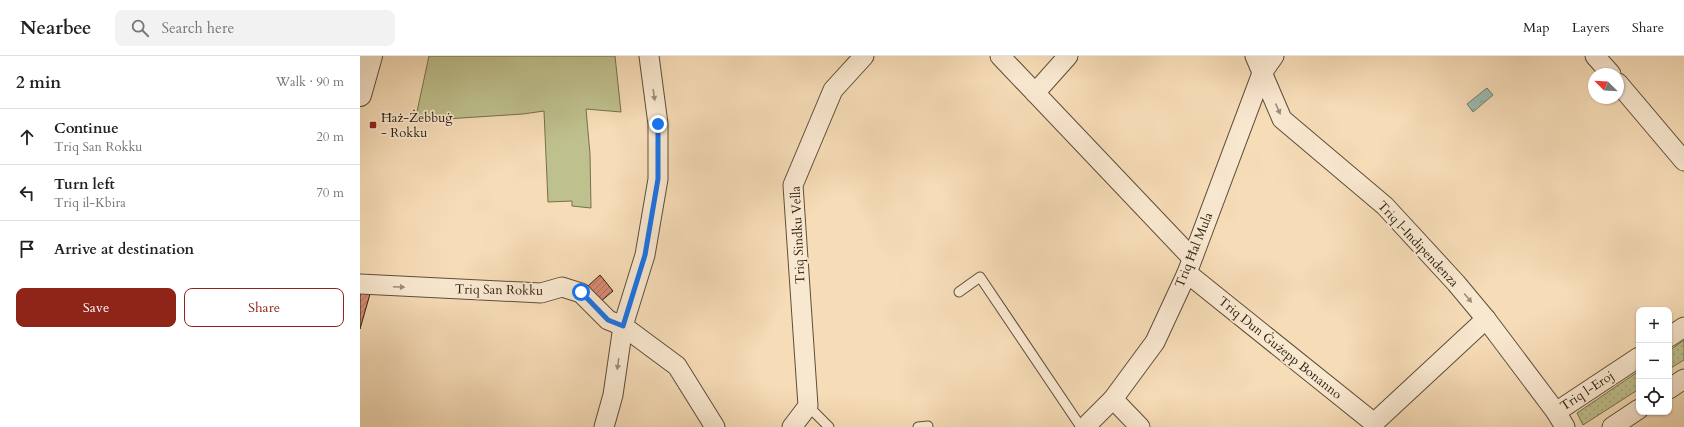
<!DOCTYPE html>
<meta charset="utf-8">
<style>
:root{--surface:#fff;--page:#f2f2f2;--text:#222;--muted:#767676;--line:#e0e0e0;--accent:#8f2418}
body{margin:0;font-family:Cardo,serif;background:var(--page);color:var(--text)}
.controls{position:absolute;right:12px;bottom:12px;display:grid;overflow:hidden;border-radius:8px;box-shadow:0 1px 3px #0004}
.controls button{width:36px;height:36px;display:grid;place-items:center;padding:0;border:0;border-bottom:1px solid var(--line);background:var(--surface);color:var(--text);font:20px sans-serif}
.compass{position:absolute;left:1228px;top:12px;width:36px;height:36px;border-radius:50%;background:var(--surface);box-shadow:0 1px 3px #0004;rotate:294deg}
.stop{position:absolute;width:12px;height:12px;margin:-9px;border:3px solid #1a73e8;border-radius:50%;background:#fff}
.stop.end{background:#1a73e8;border-color:#fff;box-shadow:0 1px 4px #0008}
.list{margin:0;padding:0;list-style:none}
h2{display:flex;justify-content:space-between;align-items:center;height:52px;margin:0;padding:0 16px;font-size:17px}
h2 small{font-size:13px;font-weight:400;color:var(--muted)}
.list li{display:grid;grid-template-columns:26px 1fr auto;gap:12px;align-items:center;box-sizing:border-box;height:56px;padding:0 16px;border-top:1px solid var(--line)}
.list b{display:block;font-size:15px;white-space:nowrap}
.list p{margin:0;font-size:13px;white-space:nowrap;color:var(--muted)}
.list em{font-size:13px;font-style:normal;color:var(--muted)}
.actions{display:flex;gap:8px;padding:12px 16px}
.actions a{flex:1;padding:9px 0;border:1px solid var(--accent);border-radius:8px;text-align:center;font-size:14px;color:var(--accent)}
.actions .main{background:var(--accent);color:#fff}
.icon{flex:none;width:22px;height:22px;fill:none;stroke:currentColor;stroke-width:2;stroke-linecap:round;stroke-linejoin:round}
.map{position:relative;flex:none;width:1324px;height:371px;overflow:hidden}
header{display:flex;align-items:center;gap:24px;box-sizing:border-box;height:56px;padding:0 20px;background:var(--surface);border-bottom:1px solid var(--line)}
header strong{font-size:19px}
nav{display:flex;gap:22px;margin-inline-start:auto;font-size:14px}
.search{width:280px;height:36px;background:var(--page);display:flex;align-items:center;gap:10px;box-sizing:border-box;padding:0 14px;border-radius:8px;color:var(--muted);font-size:15px}
main{display:flex}
aside{flex:1;background:var(--surface)}
.map>svg:first-child{display:block}
</style>
<header>
<strong>Nearbee</strong>
<div class="search"><svg class="icon" aria-label="search" viewBox="0 0 24 24"><circle cx="10" cy="10" r="6"/><path d="M15 15l6 6"/></svg>Search here</div>
<nav><a>Map</a><a>Layers</a><a>Share</a></nav>
</header>
<main>
<aside>
<h2>2 min<small>Walk · 90 m</small></h2>
<ul class="list">
<li><svg class="icon" aria-label="ahead" viewBox="0 0 24 24"><path d="M12 20V5M6 11l6-6 6 6"/></svg><div><b>Continue</b><p>Triq San Rokku</p></div><em>20 m</em></li>
<li><svg class="icon" aria-label="left" viewBox="0 0 24 24"><path d="M17 20v-9H6M10 6l-5 5 5 5"/></svg><div><b>Turn left</b><p>Triq il-Kbira</p></div><em>70 m</em></li>
<li><svg class="icon" aria-label="arrive" viewBox="0 0 24 24"><path d="M6 21V4h12l-3 4 3 4H6"/></svg><div><b>Arrive at destination</b></div></li>
</ul>
<div class="actions"><a class="main">Save</a><a>Share</a></div>
</aside>
<div class="map">
<svg width="1324" height="371" viewBox="0 0 1324 371">
<defs>
<pattern id="park-dots" width="8" height="8" patternUnits="userSpaceOnUse"><rect width="8" height="8" fill="#bec08d"/><path d="M2 2h.1M6 6h.1" fill="none" stroke="#a3a579" stroke-width="1.8" stroke-linecap="round"/></pattern>
<pattern id="water-ripples" width="26" height="14" patternUnits="userSpaceOnUse"><rect width="26" height="14" fill="#9dbbb2"/><path d="M2 4q2-2 4 0t4 0M15 11q2-2 4 0t4 0" fill="none" stroke="#87a098"/></pattern>
<pattern id="building-hatch" width="6" height="6" patternUnits="userSpaceOnUse"><rect width="6" height="6" fill="#d98a75"/><path d="M-1 1l2-2M0 6l6-6M5 7l2-2" fill="none" stroke="#b0705f"/></pattern>
</defs>
<rect width="100%" height="100%" fill="#f6dcb7"/>
<filter id="stains"><feTurbulence type="fractalNoise" baseFrequency=".005" numOctaves="4"/><feColorMatrix values="0 0 0 0 .2 0 0 0 0 .09 0 0 0 0 .02 0 0 0 .5 -.17"/></filter>
<radialGradient id="worn" r=".72"><stop offset=".6" stop-color="#630" stop-opacity="0"/><stop offset="1" stop-color="#630" stop-opacity=".3"/></radialGradient>
<path fill="#bec08d" stroke="#756f4e" d="M69,0H255L261,56L226,53L230,98L231,152L212,150V145L188,146L184,55L163,58L55,65Z"/>
<g fill="url(#park-dots)" stroke="#756f4e">
<path d="M1324,284V304L1309,313V295Z"/>
<path d="M1279,315V333L1223,369L1217,357Z"/>
</g>
<path fill="url(#water-ripples)" stroke="#707c71" d="M1127,32L1133,39L1113,56L1107,48Z"/>
<g fill="url(#building-hatch)" stroke="#2c1e10">
<path d="M240,219L253,235L240,246L227,231Z"/>
<path d="M0,236L10,238L0,273Z"/>
</g>
<g fill="none" stroke-linecap="round" stroke-linejoin="round">
<g stroke="#5e4e3a" stroke-width="11">
<g id="service">
<path d="M599,236L620,221L721,371"/>
<path d="M448,350L469,371"/>
<path d="M558,371L568,370"/>
</g>
</g>
<g stroke="#5e4e3a" stroke-width="21">
<g id="minor">
<path d="M640,0L832,202"/>
<path d="M895,0L922,63L1025,150L1096,227L1126,263L1196,356L1205,371"/>
<path d="M1235,0L1251,18"/>
<path d="M1258,27L1324,105"/>
<path d="M675,37L708,0"/>
<path d="M827,217L1014,367L1126,263"/>
<path d="M0,228L181,237L202,231L221,237L248,264L263,270L317,310L355,371"/>
<path d="M1309,281L1324,271"/>
<path d="M1309,333L1324,323"/>
<path d="M753,343L780,371"/>
<path d="M1196,356L1279,301"/>
<path d="M244,371L253,339L263,270L285,199L298,123V68L289,0"/>
<path d="M432,371L448,350L433,129L473,34L504,0"/>
<path d="M725,371L753,343L795,286L827,217L902,17L914,0"/>
<path d="M1252,371L1279,353"/>
</g>
</g>
<g stroke="#5e4e3a" stroke-width="24">
<path id="tertiary" d="M0,39L11,0"/>
</g>
<use href="#service" stroke="#f9e8d0" stroke-width="9"/>
<use href="#minor" stroke="#f9e8d0" stroke-width="19"/>
<use href="#tertiary" stroke="#f9e8d0" stroke-width="22"/>
</g>
<defs><path id="oneway-solid" d="M-6-.8H1V-3.2L6.5 0L1 3.2V.8H-6Z"/></defs>
<g fill="#9d8d7a">
<use href="#oneway-solid" transform="translate(294 39) rotate(82)"/>
<use href="#oneway-solid" transform="translate(918 53) rotate(66)"/>
<use href="#oneway-solid" transform="translate(39 231) rotate(3)"/>
<use href="#oneway-solid" transform="translate(1108 242) rotate(50)"/>
<use href="#oneway-solid" transform="translate(258 308) rotate(98)"/>
</g>
<g fill="none" stroke-linecap="round" stroke-linejoin="round">
<path stroke="#1a73e8" stroke-width="5" d="M221,236L248,264L263,270L285,199L298,123V68"/>
</g>
<rect fill="#8f2418" stroke="#f9e8d0" stroke-width="1.5" x="9" y="65" width="8" height="8" rx="2"/>
<g text-anchor="middle" dominant-baseline="central" stroke-width="3.5" stroke-linejoin="round" paint-order="stroke">
<g font-size="13" fill="#2c1e10" stroke="#f9e8d0" text-anchor="start">
<text x="21" y="62">Ħaż-Żebbuġ<tspan x="21" dy="15">- Rokku</tspan></text>
</g>
<g font-size="13" fill="#2c1e10" stroke="#f9e8d0">
<text transform="translate(438 179) rotate(-93)">Triq Sindku Vella</text>
<text transform="translate(1058 188) rotate(47)">Triq l-Indipendenza</text>
<text transform="translate(834 194) rotate(-68)">Triq Ħal Mula</text>
<text transform="translate(139 234) rotate(1)">Triq San Rokku</text>
<text transform="translate(920 292) rotate(39)">Triq Dun Ġużepp Bonanno</text>
<text transform="translate(1227 335) rotate(-33)">Triq l-Eroj</text>
</g>
</g>
<rect width="100%" height="100%" filter="url(#stains)"/>
<rect width="100%" height="100%" fill="url(#worn)"/>
</svg>
<div class="controls">
<button>+</button>
<button>−</button>
<button><svg class="icon" aria-label="locate" viewBox="0 0 24 24"><circle cx="12" cy="12" r="6"/><path d="M12 2v4M12 18v4M2 12h4M18 12h4"/></svg></button>
</div>
<svg class="compass" viewBox="-18 -18 36 36"><path d="M0-13l5 13h-10z" fill="#e53935"/><path d="M0 13l5-13h-10z" fill="#767676"/></svg>
<div class="stop" style="left:221px;top:236px"></div>
<div class="stop end" style="left:298px;top:68px"></div>
</div>
</main>
